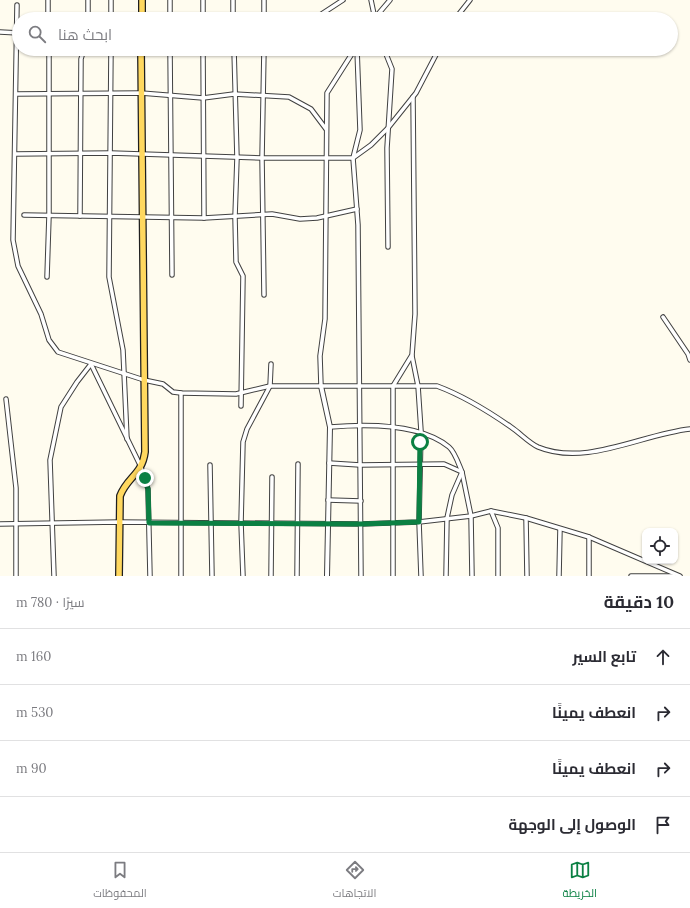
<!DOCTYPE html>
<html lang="ar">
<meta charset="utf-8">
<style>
:root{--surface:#fff;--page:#f2f2f3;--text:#2b2b33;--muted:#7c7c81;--line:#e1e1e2;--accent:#0b8043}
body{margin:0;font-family:Lora,Cairo,serif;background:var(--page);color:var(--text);direction:rtl}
.controls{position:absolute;right:12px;bottom:12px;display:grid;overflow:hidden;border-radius:8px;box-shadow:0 1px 3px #0004}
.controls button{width:36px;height:36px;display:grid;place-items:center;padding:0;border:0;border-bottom:1px solid var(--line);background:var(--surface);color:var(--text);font:20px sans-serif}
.stop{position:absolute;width:12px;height:12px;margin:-9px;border:3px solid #0b8043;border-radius:50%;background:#fff}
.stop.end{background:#0b8043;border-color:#fff;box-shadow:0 1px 4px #0008}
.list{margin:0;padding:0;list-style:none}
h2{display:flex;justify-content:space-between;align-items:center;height:52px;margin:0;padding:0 16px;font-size:17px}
h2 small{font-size:13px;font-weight:400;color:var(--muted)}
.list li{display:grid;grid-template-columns:26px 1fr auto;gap:12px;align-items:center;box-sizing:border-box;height:56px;padding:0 16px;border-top:1px solid var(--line)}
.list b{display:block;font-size:15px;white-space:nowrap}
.list em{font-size:13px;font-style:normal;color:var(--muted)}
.icon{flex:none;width:22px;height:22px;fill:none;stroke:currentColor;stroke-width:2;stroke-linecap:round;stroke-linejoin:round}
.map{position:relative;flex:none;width:690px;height:576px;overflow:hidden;direction:ltr}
.search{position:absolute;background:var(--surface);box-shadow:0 1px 3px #0004;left:12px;right:12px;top:12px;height:44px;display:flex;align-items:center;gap:10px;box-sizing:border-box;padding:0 14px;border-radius:22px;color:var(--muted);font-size:15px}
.sheet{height:276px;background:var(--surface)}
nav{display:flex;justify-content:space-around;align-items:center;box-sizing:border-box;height:56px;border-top:1px solid var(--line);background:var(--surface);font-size:11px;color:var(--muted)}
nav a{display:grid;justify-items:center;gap:2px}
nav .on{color:var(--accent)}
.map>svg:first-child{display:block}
</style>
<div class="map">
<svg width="690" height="576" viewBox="0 0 690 576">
<rect width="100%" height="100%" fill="#fffcef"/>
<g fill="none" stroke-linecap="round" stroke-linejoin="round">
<g stroke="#414141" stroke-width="5.5">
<g id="minor">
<path d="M48,0V19"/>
<path d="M88,0V19"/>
<path d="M170,0V19"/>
<path d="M233,0V19"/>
<path d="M371,0L375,19"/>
<path d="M17,5L13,240L18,266L41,314L49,340L58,352L144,380L163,384L173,392L181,393L236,394L270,386H437C464,396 488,411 511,427C520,433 529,443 538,447C586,467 642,434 690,429"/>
<path d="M111,19V0"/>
<path d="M203,19V0"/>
<path d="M264,19V0"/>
<path d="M314,19L343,0"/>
<path d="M374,19L390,0"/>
<path d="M455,19L470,0"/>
<path d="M0,32L19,33"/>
<path d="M111,49L109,277L123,350L127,439"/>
<path d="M170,49L172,275"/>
<path d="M203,49L204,218"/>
<path d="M234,49L237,158L235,217L236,262L243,276L241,406"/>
<path d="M264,49L262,158L264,295"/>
<path d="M357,49L360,130L353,158L358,225L361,576"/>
<path d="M384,49L392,69L387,148L388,247"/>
<path d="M16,94L141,93L203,98L234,94L289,97L311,109L326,129"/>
<path d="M15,154L111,153L262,158H353L371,145L388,128L416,93L439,49"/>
<path d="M24,215L204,218L272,214L300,219L317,218L357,209"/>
<path d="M80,216L81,59L84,49"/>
<path d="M47,277L49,216V49"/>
<path d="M663,317L688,354L690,360"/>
<path d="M412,356L418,386L421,431L419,522L421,576"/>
<path d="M91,364L141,467L148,489L150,576"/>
<path d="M321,386L320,356L325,319L327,93L355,49"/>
<path d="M181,393V576"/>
<path d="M6,399L16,488V576"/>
<path d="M330,427C366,424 420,423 449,447C455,452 459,465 462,472L452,495L447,518L446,576"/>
<path d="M329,463L360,465L444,464L462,472L471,516L472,576"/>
<path d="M210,465L212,576"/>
<path d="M328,500L361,501"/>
<path d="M491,511L498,528V576"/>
<path d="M526,518L527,576"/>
<path d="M0,524L119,522L361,524L419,522L471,516L491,511L526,518L589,537L680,576"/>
<path d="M589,537V576"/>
<path d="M54,576L50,460L61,407L77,382L91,364"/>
<path d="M243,576L241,523L243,442L247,429L270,386L271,364"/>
<path d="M271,576L272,477"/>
<path d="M297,576L298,464"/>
<path d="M393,576V386L412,355L415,314L413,97"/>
<path d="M559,576L560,529"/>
<path d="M631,576H674"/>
</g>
</g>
<g stroke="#414141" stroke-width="6">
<path id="tertiary" d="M321,386L330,427L327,576"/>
</g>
<g stroke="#1f1f1f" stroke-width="8">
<g id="primary">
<path d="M142,19V0"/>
<path d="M119,576L120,496C127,477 142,475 145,452L141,49"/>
</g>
</g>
<use href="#minor" stroke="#fff" stroke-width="3.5"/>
<use href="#tertiary" stroke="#fff" stroke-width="4"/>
<use href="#primary" stroke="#ffd85f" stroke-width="5.5"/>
</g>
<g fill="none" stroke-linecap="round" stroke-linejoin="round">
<path stroke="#0b8043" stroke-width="5" d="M145,478L148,489L149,523L361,524L419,522L420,442"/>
</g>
</svg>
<div class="controls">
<button><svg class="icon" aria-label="locate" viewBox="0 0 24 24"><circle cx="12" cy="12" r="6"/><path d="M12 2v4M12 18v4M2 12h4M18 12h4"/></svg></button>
</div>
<div class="stop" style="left:420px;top:442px"></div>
<div class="stop end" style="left:145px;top:478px"></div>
<div class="search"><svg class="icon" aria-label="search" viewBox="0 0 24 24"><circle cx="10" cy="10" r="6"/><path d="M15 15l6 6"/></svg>ابحث هنا</div>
</div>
<section class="sheet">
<h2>10 دقيقة<small>سيرًا · 780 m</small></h2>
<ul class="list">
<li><svg class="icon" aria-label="ahead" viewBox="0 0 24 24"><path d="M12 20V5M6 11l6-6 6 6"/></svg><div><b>تابع السير</b></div><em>160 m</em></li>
<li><svg class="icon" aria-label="right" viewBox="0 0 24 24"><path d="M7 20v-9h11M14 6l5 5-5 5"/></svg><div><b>انعطف يمينًا</b></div><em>530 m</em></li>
<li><svg class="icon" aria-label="right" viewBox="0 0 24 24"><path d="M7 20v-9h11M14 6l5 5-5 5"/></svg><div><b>انعطف يمينًا</b></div><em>90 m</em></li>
<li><svg class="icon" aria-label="arrive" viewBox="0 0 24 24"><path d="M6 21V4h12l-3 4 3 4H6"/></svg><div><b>الوصول إلى الوجهة</b></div></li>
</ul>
</section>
<nav>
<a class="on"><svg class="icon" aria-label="map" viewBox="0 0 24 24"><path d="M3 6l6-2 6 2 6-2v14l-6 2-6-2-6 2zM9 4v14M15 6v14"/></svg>الخريطة</a>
<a><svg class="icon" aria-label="directions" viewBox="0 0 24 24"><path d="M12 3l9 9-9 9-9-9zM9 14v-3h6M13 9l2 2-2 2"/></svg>الاتجاهات</a>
<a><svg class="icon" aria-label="saved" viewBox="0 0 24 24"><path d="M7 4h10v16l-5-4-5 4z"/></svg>المحفوظات</a>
</nav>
